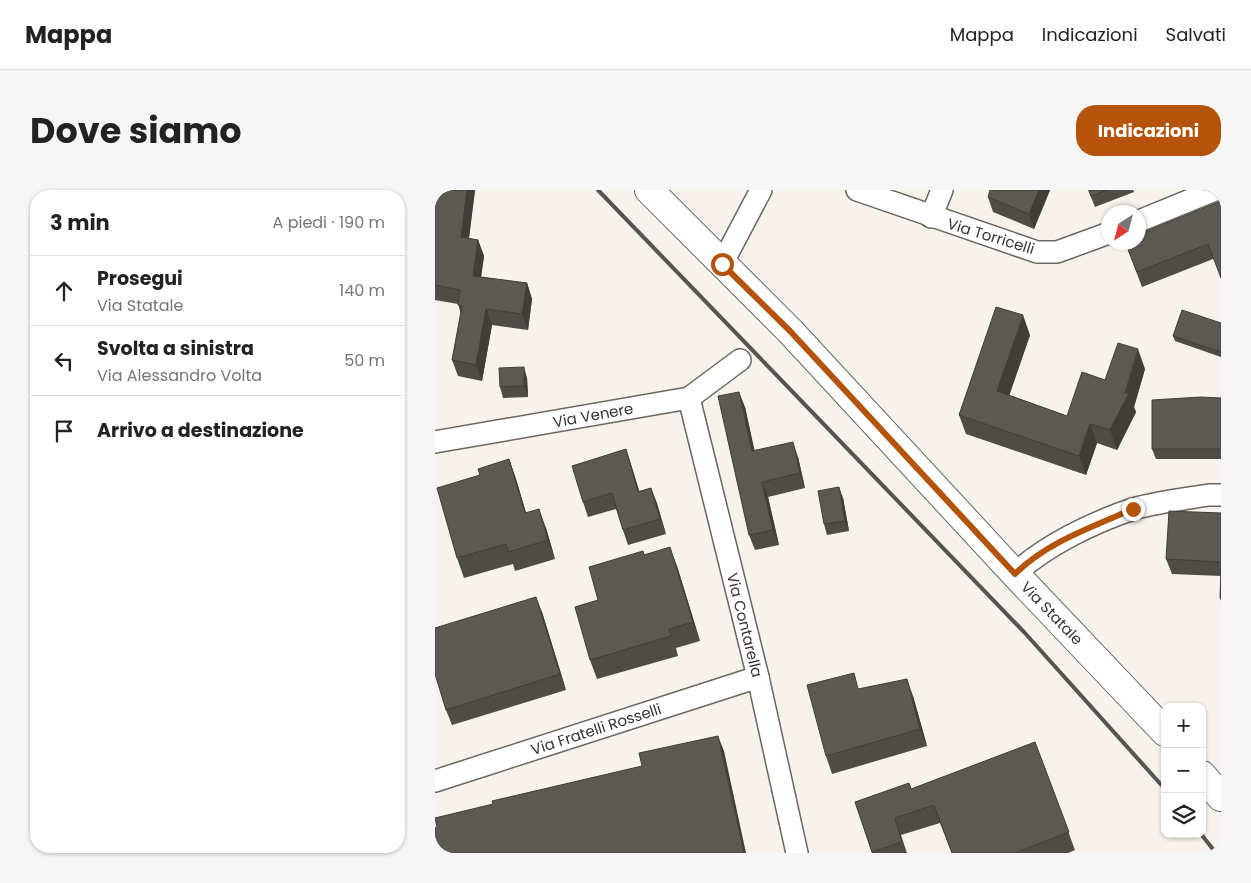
<!DOCTYPE html>
<html lang="it">
<meta charset="utf-8">
<style>
:root{--surface:#fff;--page:#f6f6f6;--text:#222;--muted:#767676;--line:#e0e0e0;--accent:#b45309}
body{margin:0;font-family:Poppins,sans-serif;background:var(--page);color:var(--text)}
.controls{position:absolute;right:15px;bottom:15px;display:grid;overflow:hidden;border-radius:10px;box-shadow:0 1px 4px #0004}
.controls button{width:45px;height:45px;display:grid;place-items:center;padding:0;border:0;border-bottom:1px solid var(--line);background:var(--surface);color:var(--text);font:25px sans-serif}
.compass{position:absolute;left:666px;top:15px;width:45px;height:45px;border-radius:50%;background:var(--surface);box-shadow:0 1px 4px #0004;rotate:216deg}
.stop{position:absolute;width:15px;height:15px;margin:-11px;border:4px solid #b45309;border-radius:50%;background:#fff}
.stop.end{background:#b45309;border-color:#fff;box-shadow:0 1px 5px #0008}
.list{margin:0;padding:0;list-style:none}
h2{display:flex;justify-content:space-between;align-items:center;height:65px;margin:0;padding:0 20px;font-size:21px}
h2 small{font-size:16px;font-weight:400;color:var(--muted)}
.list li{display:grid;grid-template-columns:32px 1fr auto;gap:15px;align-items:center;box-sizing:border-box;height:70px;padding:0 20px;border-top:1px solid var(--line)}
.list b{display:block;font-size:19px;white-space:nowrap}
.list p{margin:0;font-size:16px;white-space:nowrap;color:var(--muted)}
.list em{font-size:16px;font-style:normal;color:var(--muted)}
.icon{flex:none;width:28px;height:28px;fill:none;stroke:currentColor;stroke-width:2;stroke-linecap:round;stroke-linejoin:round}
.map{position:relative;flex:none;width:786px;height:663px;overflow:hidden;border-radius:20px}
header{display:flex;align-items:center;gap:30px;box-sizing:border-box;height:70px;padding:0 25px;background:var(--surface);border-bottom:1px solid var(--line)}
header strong{font-size:24px}
nav{display:flex;gap:28px;margin-inline-start:auto;font-size:18px}
.intro{display:flex;align-items:center;justify-content:space-between;box-sizing:border-box;height:120px;padding:0 30px}
h1{margin:0;font-size:35px}
.button{padding:12px 22px;border-radius:20px;background:var(--accent);color:#fff;font-size:18px;font-weight:700}
main{display:flex;gap:30px;padding:0 30px}
aside{flex:1;background:var(--surface);border-radius:20px;box-shadow:0 1px 4px #0004}
.map>svg:first-child{display:block}
</style>
<header>
<strong>Mappa</strong>
<nav><a>Mappa</a><a>Indicazioni</a><a>Salvati</a></nav>
</header>
<div class="intro"><h1>Dove siamo</h1><a class="button">Indicazioni</a></div>
<main>
<aside>
<h2>3 min<small>A piedi · 190 m</small></h2>
<ul class="list">
<li><svg class="icon" aria-label="ahead" viewBox="0 0 24 24"><path d="M12 20V5M6 11l6-6 6 6"/></svg><div><b>Prosegui</b><p>Via Statale</p></div><em>140 m</em></li>
<li><svg class="icon" aria-label="left" viewBox="0 0 24 24"><path d="M17 20v-9H6M10 6l-5 5 5 5"/></svg><div><b>Svolta a sinistra</b><p>Via Alessandro Volta</p></div><em>50 m</em></li>
<li><svg class="icon" aria-label="arrive" viewBox="0 0 24 24"><path d="M6 21V4h12l-3 4 3 4H6"/></svg><div><b>Arrivo a destinazione</b></div></li>
</ul>
</aside>
<div class="map">
<svg width="786" height="663" viewBox="0 0 786 663">
<rect width="100%" height="100%" fill="#f7f2eb"/>
<g fill="none" stroke-linecap="round" stroke-linejoin="round">
<g stroke="#6b6660" stroke-width="24">
<g id="minor">
<path d="M422,0L602,62H622L674,43"/>
<path d="M496,27L507,0"/>
<path d="M704,31L780,0"/>
<path d="M287,74L326,0"/>
<path d="M254,208L323,487L362,663"/>
<path d="M0,252L254,208L305,170"/>
<path d="M580,384C609,356 659,332 698,319C722,312 749,309 774,305H786"/>
<path d="M0,591L323,487"/>
</g>
</g>
<g stroke="#6b6660" stroke-width="30">
<g id="secondary">
<path d="M214,0L355,141L580,384L730,542"/>
<path d="M767,585L786,607"/>
</g>
</g>
<use href="#minor" stroke="#fff" stroke-width="21"/>
<use href="#secondary" stroke="#fff" stroke-width="28"/>
<g stroke="#565350" stroke-width="4">
<path d="M163,0L589,442L730,599"/>
<path d="M766,644L781,663"/>
</g>
</g>
<g fill="#4f4c47">
<path d="M0,0H40L34,48L43,50L49,66L46,87L92,93L97,109L93,140L57,135L47,191L23,186L17,170L26,124L23,114L0,110Z"/>
<path d="M615,0L599,39L558,22L553,7Z"/>
<path d="M653,0H698L699,2L660,17Z"/>
<path d="M786,11L778,69L707,97L690,52Z"/>
<path d="M786,133V167L740,151L738,146Z"/>
<path d="M595,145L574,205L632,226L670,190L710,179L699,217L701,222L682,260L662,253L651,285L531,244L524,225Z"/>
<path d="M92,188L93,207L68,208L65,197Z"/>
<path d="M786,208V269H721L717,259Z"/>
<path d="M310,217L319,260L363,267L370,298L333,307L344,355L320,360L314,345Z"/>
<path d="M191,259L204,301L216,298L231,344L193,355L181,319L153,327L148,312Z"/>
<path d="M74,269L81,289L91,323L111,338L120,369L80,381L78,374L29,388L22,368Z"/>
<path d="M408,308L414,341L392,345L389,334Z"/>
<path d="M786,323V411L785,408L786,386L737,384L731,369Z"/>
<path d="M209,364L242,376L265,451L241,458L243,466L162,489L155,470L163,410Z"/>
<path d="M107,422L131,500L17,535L11,520Z"/>
<path d="M425,499L478,506L492,556L397,584L391,566Z"/>
<path d="M600,552L640,660L633,663H517L505,633L466,645L472,663H437L420,612L477,599Z"/>
</g>
<g fill="#403e39">
<path d="M32,0H40L32,63L26,47Z"/>
<path d="M604,0H615L599,39L594,24Z"/>
<path d="M43,50L49,66L44,102L38,86Z"/>
<path d="M92,93L97,109L93,140L87,124Z"/>
<path d="M51,119L57,135L47,191L41,175Z"/>
<path d="M588,125L595,145L569,221L562,201Z"/>
<path d="M703,159L710,179L699,217L701,222L682,260L675,240L690,203Z"/>
<path d="M89,177L92,188L93,207L89,196Z"/>
<path d="M304,202L310,217L323,276L317,261Z"/>
<path d="M655,234L662,253L651,285L644,266Z"/>
<path d="M358,252L363,267L370,298L365,283Z"/>
<path d="M191,259L196,274L209,317L203,302Z"/>
<path d="M74,269L81,289L97,343L90,323Z"/>
<path d="M327,292L333,307L344,355L338,340Z"/>
<path d="M404,297L408,308L414,341L410,331Z"/>
<path d="M216,298L222,313L231,344L225,329Z"/>
<path d="M104,319L111,338L120,369L113,350Z"/>
<path d="M235,357L242,376L265,451L258,432Z"/>
<path d="M101,407L107,422L131,500L125,484Z"/>
<path d="M472,489L478,506L492,556L485,539Z"/>
<path d="M283,546L289,561L311,663H309Z"/>
</g>
<g fill="#5c5852" stroke="#403e39">
<path d="M0,0H32L26,47L43,50L38,86L92,93L87,124L51,119L41,175L17,170L27,116L23,115L25,100L0,95Z"/>
<path d="M555,0H604L594,24L553,7Z"/>
<path d="M654,0H672L656,6Z"/>
<path d="M786,11V88L773,54L702,82L690,52H704V44Z"/>
<path d="M561,117L588,125L562,201L632,226L647,182L670,190L683,153L703,159L690,203H694L675,240L655,234L644,266L524,225Z"/>
<path d="M747,120L786,133V162L738,146Z"/>
<path d="M89,177V196L65,197L64,178Z"/>
<path d="M304,202L317,261L358,252L365,283L327,292L338,340L314,345L283,206Z"/>
<path d="M766,207L786,208V259H717V210Z"/>
<path d="M191,259L203,302L216,298L225,329L188,340L177,303L148,312L137,276Z"/>
<path d="M74,269L90,323L104,319L113,350L73,362L71,354L22,368L2,298L45,285L43,279Z"/>
<path d="M404,297L410,331L389,334L383,301Z"/>
<path d="M734,321L786,323V372L731,369Z"/>
<path d="M235,357L258,432L234,439L236,446L155,470L140,417L163,410L154,377L208,361L209,365Z"/>
<path d="M786,378V408H785Z"/>
<path d="M101,407L125,484L11,520L0,484V438Z"/>
<path d="M419,483L423,499L472,489L485,539L391,566L372,495Z"/>
<path d="M283,546L309,663H0V638L2,637L0,628L58,614L57,611L207,576L204,563Z"/>
<path d="M600,552L634,642L580,663H517L499,615L460,628L467,652L437,662L420,612L474,593L476,599Z"/>
</g>
<g fill="none" stroke-linecap="round" stroke-linejoin="round">
<path stroke="#b45309" stroke-width="6" d="M287,74L355,141L580,384C612,352 657,337 698,319"/>
</g>
<g text-anchor="middle" dominant-baseline="central" stroke-width="5" stroke-linejoin="round" paint-order="stroke">
<g font-size="15" fill="#373533" stroke="#fff">
<text transform="translate(556 46) rotate(17)">Via Torricelli</text>
<text transform="translate(158 225) rotate(-10)">Via Venere</text>
<text transform="translate(617 423) rotate(46)">Via Statale</text>
<text transform="translate(310 435) rotate(76)">Via Contarella</text>
<text transform="translate(161 539) rotate(-18)">Via Fratelli Rosselli</text>
</g>
</g>
</svg>
<div class="controls">
<button>+</button>
<button>−</button>
<button><svg class="icon" aria-label="layers" viewBox="0 0 24 24"><path d="M12 4l9 5-9 5-9-5zM3 14l9 5 9-5"/></svg></button>
</div>
<svg class="compass" viewBox="-18 -18 36 36"><path d="M0-13l5 13h-10z" fill="#e53935"/><path d="M0 13l5-13h-10z" fill="#767676"/></svg>
<div class="stop" style="left:287px;top:74px"></div>
<div class="stop end" style="left:698px;top:319px"></div>
</div>
</main>
